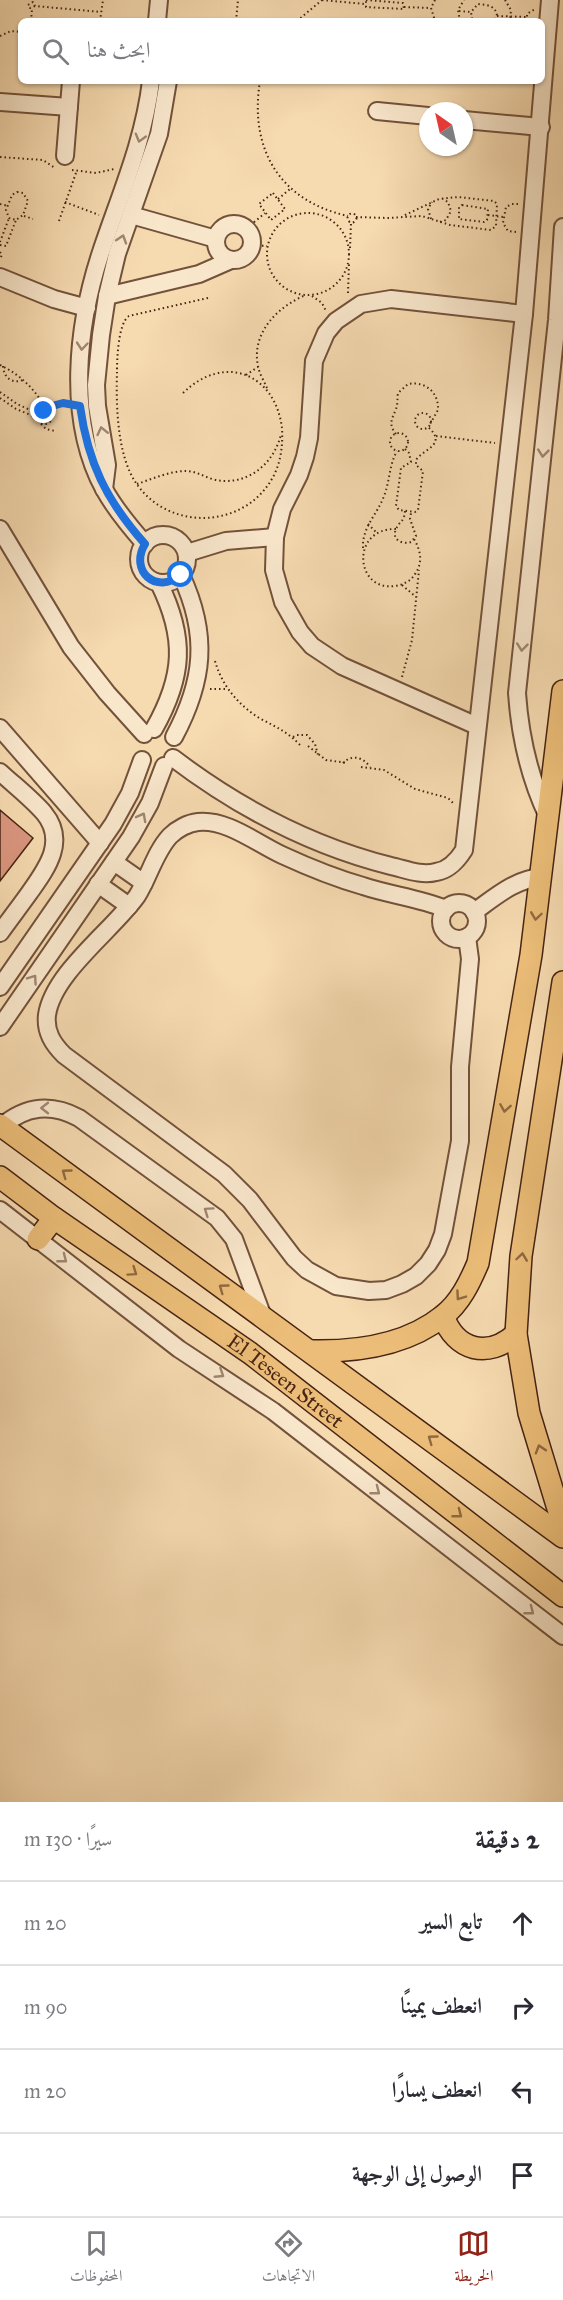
<!DOCTYPE html>
<html lang="ar">
<meta charset="utf-8">
<style>
:root{--surface:#fff;--page:#f7f7f7;--text:#2b2b33;--muted:#7c7c81;--line:#e1e1e2;--accent:#8f2418}
body{margin:0;font-family:"IM FELL Great Primer",Amiri,serif;background:var(--page);color:var(--text);direction:rtl}
.compass{position:absolute;left:419px;top:102px;width:54px;height:54px;border-radius:50%;background:var(--surface);box-shadow:0 2px 4px #0004;rotate:326deg}
.stop{position:absolute;width:18px;height:18px;margin:-14px;border:4px solid #1a73e8;border-radius:50%;background:#fff}
.stop.end{background:#1a73e8;border-color:#fff;box-shadow:0 2px 6px #0008}
.list{margin:0;padding:0;list-style:none}
h2{display:flex;justify-content:space-between;align-items:center;height:78px;margin:0;padding:0 24px;font-size:26px}
h2 small{font-size:20px;font-weight:400;color:var(--muted)}
.list li{display:grid;grid-template-columns:39px 1fr auto;gap:18px;align-items:center;box-sizing:border-box;height:84px;padding:0 24px;border-top:2px solid var(--line)}
.list b{display:block;font-size:22px;white-space:nowrap}
.list em{font-size:20px;font-style:normal;color:var(--muted)}
.icon{flex:none;width:33px;height:33px;fill:none;stroke:currentColor;stroke-width:2;stroke-linecap:round;stroke-linejoin:round}
.map{position:relative;flex:none;width:563px;height:1802px;overflow:hidden;direction:ltr}
.search{position:absolute;background:var(--surface);box-shadow:0 2px 4px #0004;left:18px;right:18px;top:18px;height:66px;display:flex;align-items:center;gap:15px;box-sizing:border-box;padding:0 21px;border-radius:9px;color:var(--muted);font-size:22px}
.sheet{height:414px;background:var(--surface)}
nav{display:flex;justify-content:space-around;align-items:center;box-sizing:border-box;height:84px;border-top:2px solid var(--line);background:var(--surface);font-size:16px;color:var(--muted)}
nav a{display:grid;justify-items:center;gap:3px}
nav .on{color:var(--accent)}
.map>svg:first-child{display:block}
</style>
<div class="map">
<svg width="563" height="1802" viewBox="0 0 563 1802">
<rect width="100%" height="100%" fill="#f6dab0"/>
<filter id="stains"><feTurbulence type="fractalNoise" baseFrequency=".00333" numOctaves="4"/><feColorMatrix values="0 0 0 0 .2 0 0 0 0 .09 0 0 0 0 .02 0 0 0 .5 -.17"/></filter>
<radialGradient id="worn" r=".72"><stop offset=".6" stop-color="#630" stop-opacity="0"/><stop offset="1" stop-color="#630" stop-opacity=".3"/></radialGradient>
<path fill="#da967f" stroke="#472414" stroke-width="1.5" d="M0,810L33,838L0,881Z"/>
<g fill="none" stroke-linecap="round" stroke-linejoin="round">
<g stroke="#73523b" stroke-width="20">
<g id="minor">
<path d="M157,21L159,0"/>
<path d="M0,102L69,107"/>
<path d="M377,111L428,116"/>
<path d="M464,120L541,127"/>
<path d="M65,156L71,81"/>
<path d="M131,215L216,239"/>
<circle cx="234" cy="242" r="18"/>
<path d="M0,277L54,299L87,308"/>
<path d="M107,296L199,274L231,260"/>
<path d="M104,489L107,465L97,406L96,385L101,335L107,296L117,254L159,134L168,81"/>
<path d="M0,529L71,647L107,693L144,734"/>
<circle cx="163" cy="559" r="24"/>
<path d="M145,544C130,527 115,509 104,489C66,419 77,325 101,252C120,195 144,141 151,81"/>
<path d="M187,553L226,541L275,537"/>
<path d="M477,726L342,666L312,646L300,632L283,602L274,570L275,537L282,509L299,475L305,457L309,438L314,361L326,333L336,321L361,304L391,299L524,314"/>
<path d="M0,728L100,843"/>
<path d="M154,729C184,676 186,638 159,583"/>
<path d="M174,737C204,681 209,635 181,575"/>
<path d="M173,758C239,808 311,846 391,866C405,869 421,876 436,872C449,870 457,861 464,850L524,314L550,0"/>
<path d="M0,772C14,785 31,798 44,813C67,841 47,868 30,892C20,906 10,919 0,933"/>
<path d="M548,817C529,777 520,737 517,693L557,320L563,227"/>
<path d="M114,862L144,883"/>
<path d="M98,884L129,906"/>
<circle cx="459" cy="921" r="18"/>
<path d="M446,909C419,898 390,895 363,886C335,878 308,867 282,855C256,843 227,819 198,822C188,823 177,829 170,836C155,852 149,877 137,896C113,930 53,973 47,1015C45,1032 53,1044 64,1055L224,1174L250,1200L294,1258L307,1270L336,1286L369,1291L386,1290L402,1284L416,1276L428,1264L437,1250L443,1234L460,1141V1067L470,959L467,937"/>
<path d="M474,912C495,897 515,879 542,877"/>
<path d="M0,987L113,824L130,793L142,760"/>
<path d="M0,1027L131,837L150,803L164,766"/>
<path d="M2,1126C26,1106 51,1103 79,1118L217,1218L234,1239L263,1317"/>
<path d="M0,1210L179,1349L273,1411L563,1636"/>
</g>
</g>
<g stroke="#472414" stroke-width="24">
<g id="major">
<path d="M563,982L521,1256L516,1334L529,1413L563,1525"/>
<path d="M0,1125L563,1537"/>
<path id="s1" d="M0,1177L54,1218L250,1353L563,1596"/>
<path d="M38,1239L54,1218"/>
<path d="M443,1316C456,1351 488,1359 516,1334"/>
<path d="M311,1351C355,1352 407,1345 443,1316C460,1303 470,1282 478,1263L531,955L563,691"/>
</g>
</g>
<g stroke="#472414" stroke-width="2" stroke-dasharray="1.5 3" stroke-linecap="butt">
<path d="M322,0L365,4"/>
<path d="M366,0L403,3L404,9L366,7Z"/>
<path d="M435,0L431,8L435,21"/>
<path d="M505,0L511,10L510,21"/>
<path d="M35,6L30,8L28,5L33,2L35,6L101,12"/>
<path d="M404,7L431,8"/>
<path d="M459,11L471,12"/>
<path d="M497,16L527,17"/>
<path d="M31,21L32,9"/>
<path d="M100,21L103,0"/>
<path d="M236,21L238,0"/>
<path d="M297,21L322,0"/>
<path d="M460,21L458,10L464,0"/>
<path d="M476,21L472,19L471,12L478,4C486,5 496,5 497,16L494,21"/>
<path d="M527,21V14L535,9"/>
<path d="M0,36L11,31L21,32"/>
<path d="M260,81C249,148 279,201 348,216"/>
<path d="M0,157L43,160L55,168"/>
<path d="M72,170L96,173L114,169"/>
<path d="M17,192L23,193L28,201L23,215L16,220L9,218L6,210L12,195Z"/>
<path d="M273,193L285,209L271,220L259,204Z"/>
<path d="M278,199L290,189"/>
<path d="M65,202L99,215"/>
<path d="M0,204L8,206"/>
<path d="M462,205L488,209L487,220L484,222L459,219V207Z"/>
<circle cx="308" cy="254" r="41"/>
<circle cx="352" cy="218" r="4.5"/>
<path d="M488,215L503,217"/>
<path d="M24,216L33,219"/>
<path d="M356,217L387,218L422,216L450,225L491,230L496,226L497,204L494,201L458,197L439,199L403,216"/>
<path d="M431,219L428,209L432,202"/>
<path d="M59,221L77,170"/>
<path d="M440,222L446,220L451,211L448,202L443,199"/>
<path d="M247,228L265,213"/>
<path d="M516,232L508,231L503,223L506,207L512,204H519"/>
<path d="M0,242L9,218"/>
<path d="M0,245L6,246L16,220"/>
<path d="M253,245L267,246"/>
<path d="M350,248L351,223"/>
<path d="M0,252L2,255L0,259"/>
<path d="M348,293L349,263"/>
<path d="M312,296L322,303L326,311"/>
<path d="M208,298L129,316C118,323 117,360 117,372C116,405 117,455 136,483C169,532 245,529 273,477C281,462 283,445 282,428"/>
<path d="M0,365C21,375 36,390 47,411"/>
<path d="M3,366C4,378 12,384 23,380"/>
<path d="M246,375L258,367"/>
<path d="M267,388C264,381 259,373 258,366C251,333 278,306 306,295"/>
<path d="M0,392L17,404L39,414"/>
<path d="M183,393C224,353 275,373 282,428"/>
<path d="M0,398L16,409L38,418"/>
<path d="M45,408L66,403"/>
<circle cx="45" cy="417" r="7"/>
<circle cx="423" cy="421" r="8"/>
<path d="M41,424L46,429L55,431"/>
<circle cx="399" cy="442" r="9"/>
<path d="M396,434C388,424 392,419 396,409C398,404 397,399 398,393L408,384C425,381 439,392 438,410L430,424"/>
<path d="M436,436L495,443"/>
<path d="M405,449L409,453L411,462L401,468L396,506L399,510L415,512L418,510L423,471L416,465V460C423,449 448,445 428,427"/>
<path d="M137,484C152,479 170,471 186,471C195,471 203,476 212,479C245,488 274,465 281,434"/>
<path d="M405,511C404,523 400,520 396,529C391,540 403,545 411,542L416,536L410,519L411,513"/>
<path d="M368,524L377,533"/>
<path d="M396,529C350,528 355,592 395,586C403,585 411,581 415,574C423,563 421,551 414,539"/>
<path d="M363,548C362,527 377,515 384,496C390,481 389,465 397,451"/>
<path d="M402,585L416,597"/>
<path d="M215,661C222,686 239,706 261,719C276,727 288,732 300,745"/>
<path d="M402,677L412,640L419,570"/>
<path d="M210,689H228"/>
<path d="M293,737L297,735H307L315,744L318,755"/>
<path d="M308,746L326,760L348,763"/>
<path d="M343,763C352,754 363,757 370,767"/>
<path d="M361,767L384,770L415,789L448,798L453,803"/>
</g>
<use href="#minor" stroke="#f9e7cc" stroke-width="16"/>
<use href="#major" stroke="#ebbd78" stroke-width="21"/>
</g>
<defs><path id="oneway-chevron" d="M-2-3.5L2.5 0L-2 3.5" fill="none" stroke-width="1.6" stroke-linecap="round" stroke-linejoin="round" transform="scale(1.5)"/></defs>
<g stroke="#a08670">
<use href="#oneway-chevron" transform="translate(140 138) rotate(106)"/>
<use href="#oneway-chevron" transform="translate(122 239) rotate(-72)"/>
<use href="#oneway-chevron" transform="translate(82 346) rotate(95)"/>
<use href="#oneway-chevron" transform="translate(102 431) rotate(-103)"/>
<use href="#oneway-chevron" transform="translate(543 453) rotate(96)"/>
<use href="#oneway-chevron" transform="translate(522 647) rotate(96)"/>
<use href="#oneway-chevron" transform="translate(142 817) rotate(-62)"/>
<use href="#oneway-chevron" transform="translate(33 979) rotate(-55)"/>
<use href="#oneway-chevron" transform="translate(45 1108) rotate(180)"/>
<use href="#oneway-chevron" transform="translate(208 1211) rotate(-145)"/>
<use href="#oneway-chevron" transform="translate(63 1259) rotate(38)"/>
<use href="#oneway-chevron" transform="translate(220 1374) rotate(33)"/>
<use href="#oneway-chevron" transform="translate(376 1491) rotate(38)"/>
<use href="#oneway-chevron" transform="translate(530 1611) rotate(38)"/>
</g>
<g stroke="#916941">
<use href="#oneway-chevron" transform="translate(536 916) rotate(98)"/>
<use href="#oneway-chevron" transform="translate(505 1108) rotate(99)"/>
<use href="#oneway-chevron" transform="translate(66 1173) rotate(-144)"/>
<use href="#oneway-chevron" transform="translate(522 1257) rotate(-82)"/>
<use href="#oneway-chevron" transform="translate(133 1272) rotate(35)"/>
<use href="#oneway-chevron" transform="translate(223 1288) rotate(-144)"/>
<use href="#oneway-chevron" transform="translate(460 1296) rotate(125)"/>
<use href="#oneway-chevron" transform="translate(432 1439) rotate(-144)"/>
<use href="#oneway-chevron" transform="translate(540 1449) rotate(-107)"/>
<use href="#oneway-chevron" transform="translate(458 1514) rotate(38)"/>
</g>
<g fill="none" stroke-linecap="round" stroke-linejoin="round">
<path stroke="#1a73e8" stroke-width="8" d="M44,411H47L45,408L63,403L80,406C88,463 106,500 145,544C129,571 156,595 181,575"/>
</g>
<g text-anchor="middle" dominant-baseline="central" stroke-width="4.5" stroke-linejoin="round" paint-order="stroke">
<g font-size="21" fill="#472414" stroke="#f9e7cc">
<text stroke="none"><textPath href="#s1" startOffset="351">El Teseen Street</textPath></text>
</g>
</g>
<rect width="100%" height="100%" filter="url(#stains)"/>
<rect width="100%" height="100%" fill="url(#worn)"/>
</svg>
<svg class="compass" viewBox="-18 -18 36 36"><path d="M0-13l5 13h-10z" fill="#e53935"/><path d="M0 13l5-13h-10z" fill="#7c7c81"/></svg>
<div class="stop" style="left:181px;top:575px"></div>
<div class="stop end" style="left:44px;top:411px"></div>
<div class="search"><svg class="icon" aria-label="search" viewBox="0 0 24 24"><circle cx="10" cy="10" r="6"/><path d="M15 15l6 6"/></svg>ابحث هنا</div>
</div>
<section class="sheet">
<h2>2 دقيقة<small>سيرًا · 130 m</small></h2>
<ul class="list">
<li><svg class="icon" aria-label="ahead" viewBox="0 0 24 24"><path d="M12 20V5M6 11l6-6 6 6"/></svg><div><b>تابع السير</b></div><em>20 m</em></li>
<li><svg class="icon" aria-label="right" viewBox="0 0 24 24"><path d="M7 20v-9h11M14 6l5 5-5 5"/></svg><div><b>انعطف يمينًا</b></div><em>90 m</em></li>
<li><svg class="icon" aria-label="left" viewBox="0 0 24 24"><path d="M17 20v-9H6M10 6l-5 5 5 5"/></svg><div><b>انعطف يسارًا</b></div><em>20 m</em></li>
<li><svg class="icon" aria-label="arrive" viewBox="0 0 24 24"><path d="M6 21V4h12l-3 4 3 4H6"/></svg><div><b>الوصول إلى الوجهة</b></div></li>
</ul>
</section>
<nav>
<a class="on"><svg class="icon" aria-label="map" viewBox="0 0 24 24"><path d="M3 6l6-2 6 2 6-2v14l-6 2-6-2-6 2zM9 4v14M15 6v14"/></svg>الخريطة</a>
<a><svg class="icon" aria-label="directions" viewBox="0 0 24 24"><path d="M12 3l9 9-9 9-9-9zM9 14v-3h6M13 9l2 2-2 2"/></svg>الاتجاهات</a>
<a><svg class="icon" aria-label="saved" viewBox="0 0 24 24"><path d="M7 4h10v16l-5-4-5 4z"/></svg>المحفوظات</a>
</nav>
